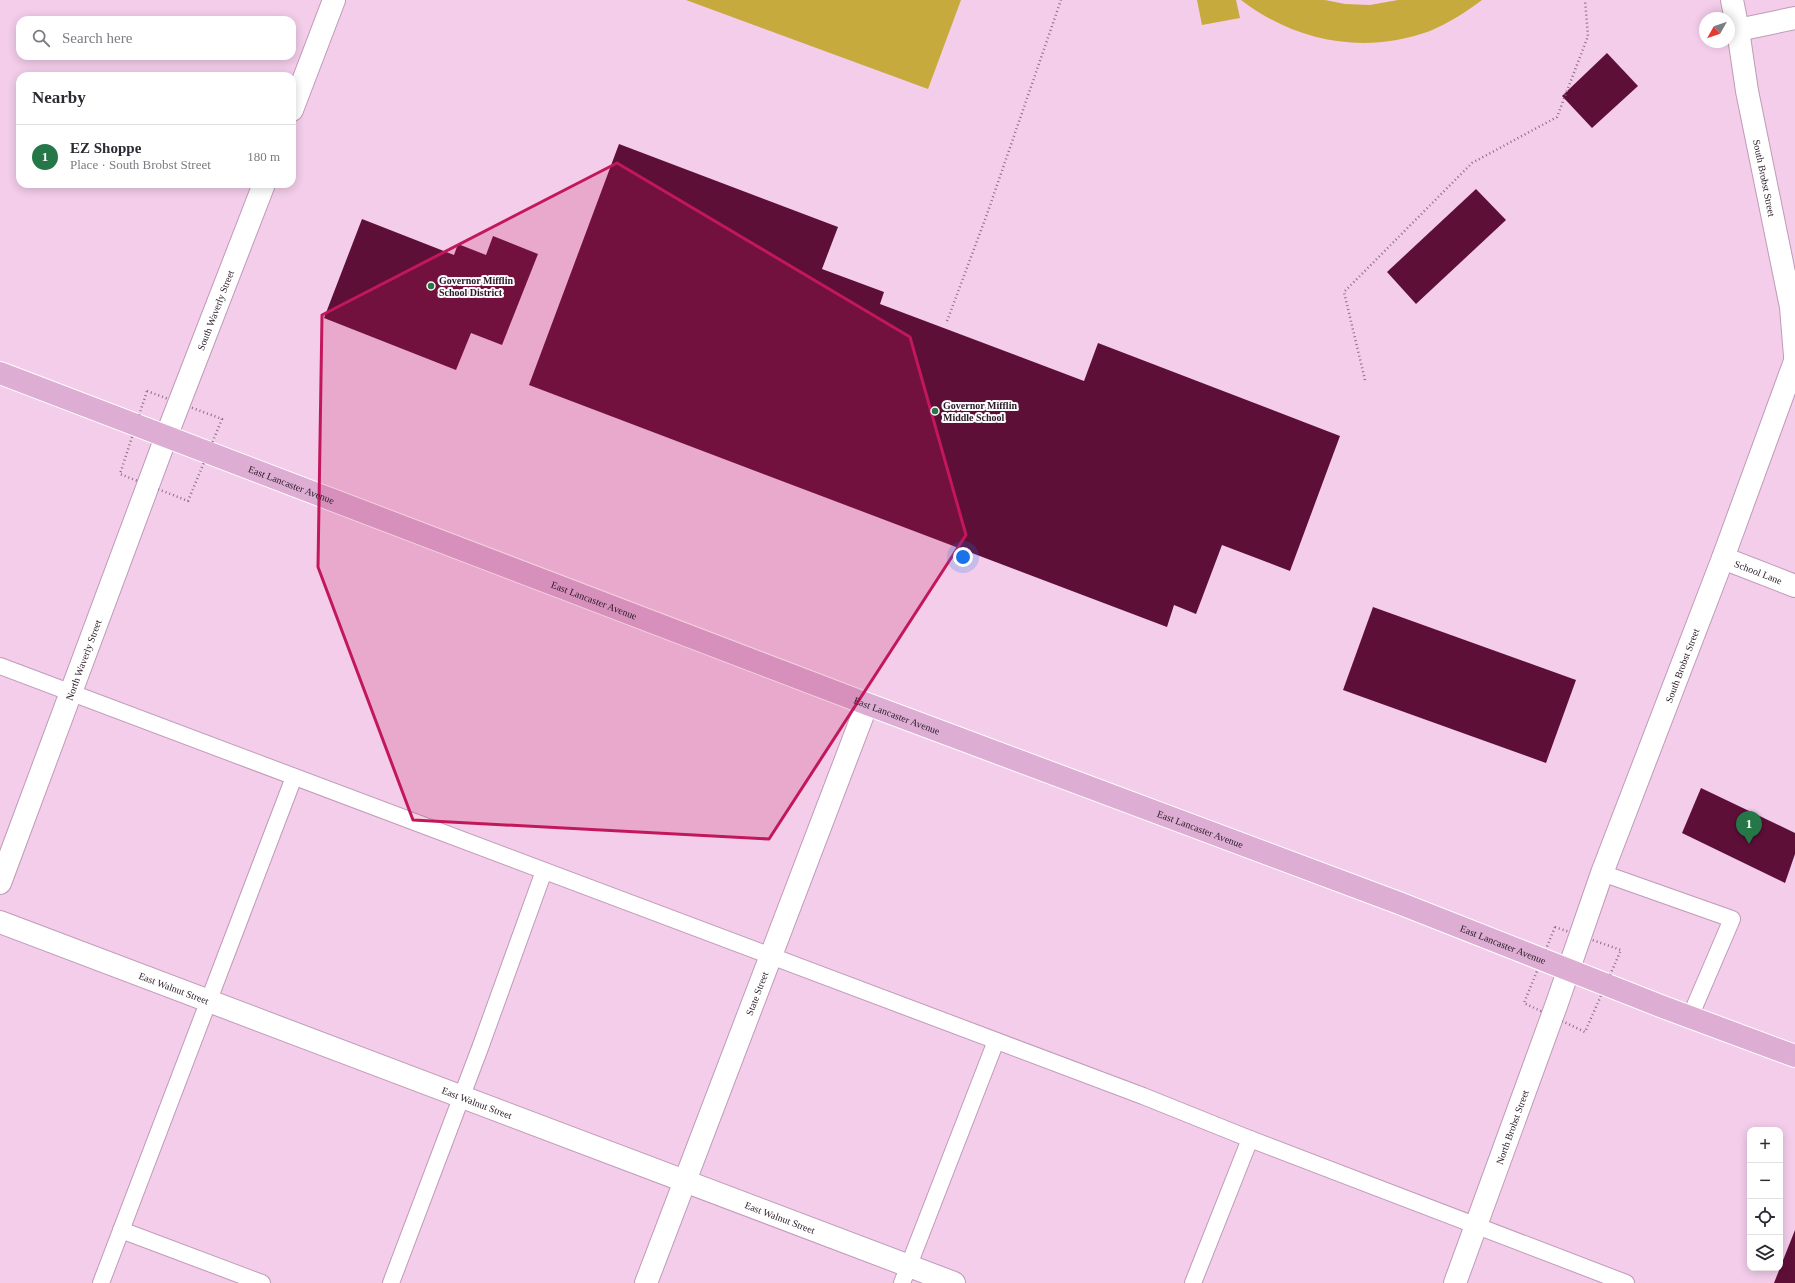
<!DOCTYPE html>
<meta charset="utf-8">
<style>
:root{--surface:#fff;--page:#f2f2f3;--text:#2b2b33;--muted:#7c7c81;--line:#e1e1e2;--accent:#257748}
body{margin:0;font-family:Georgia,serif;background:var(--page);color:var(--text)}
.controls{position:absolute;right:12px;bottom:12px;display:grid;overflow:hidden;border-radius:8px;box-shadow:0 2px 10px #0003}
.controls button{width:36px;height:36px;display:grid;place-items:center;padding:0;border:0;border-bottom:1px solid var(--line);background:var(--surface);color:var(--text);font:20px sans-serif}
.compass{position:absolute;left:1699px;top:12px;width:36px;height:36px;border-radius:50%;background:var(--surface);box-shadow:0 2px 10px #0003;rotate:230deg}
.you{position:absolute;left:963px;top:557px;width:14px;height:14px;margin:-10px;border:3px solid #fff;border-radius:50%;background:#1a73e8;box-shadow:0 0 0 6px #1a73e833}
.badge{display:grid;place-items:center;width:26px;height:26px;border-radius:50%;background:var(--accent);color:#fff;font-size:13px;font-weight:700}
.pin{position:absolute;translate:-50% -33px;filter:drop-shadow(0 1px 2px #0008)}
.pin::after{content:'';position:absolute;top:21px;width:14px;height:12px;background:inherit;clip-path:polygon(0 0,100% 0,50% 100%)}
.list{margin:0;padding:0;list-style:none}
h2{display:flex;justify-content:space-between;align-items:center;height:52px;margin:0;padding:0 16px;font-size:17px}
h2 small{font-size:13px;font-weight:400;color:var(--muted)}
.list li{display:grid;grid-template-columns:26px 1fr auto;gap:12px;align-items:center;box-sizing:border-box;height:64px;padding:0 16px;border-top:1px solid var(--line)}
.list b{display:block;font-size:15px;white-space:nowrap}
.list p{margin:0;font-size:13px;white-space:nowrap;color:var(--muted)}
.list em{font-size:13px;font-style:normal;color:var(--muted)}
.icon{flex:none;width:22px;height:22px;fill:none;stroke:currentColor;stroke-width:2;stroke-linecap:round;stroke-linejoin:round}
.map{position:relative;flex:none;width:1795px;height:1283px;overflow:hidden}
.search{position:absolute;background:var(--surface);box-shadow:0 2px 10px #0003;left:16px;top:16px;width:280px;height:44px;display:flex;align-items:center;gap:10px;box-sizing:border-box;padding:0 14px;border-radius:12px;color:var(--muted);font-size:15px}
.panel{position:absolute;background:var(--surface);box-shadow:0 2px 10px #0003;left:16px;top:72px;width:280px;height:116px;border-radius:12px}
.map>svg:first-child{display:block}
</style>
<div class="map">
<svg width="1795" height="1283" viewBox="0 0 1795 1283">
<rect width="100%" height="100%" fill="#f3cdea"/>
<g fill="#c6aa3d">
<path d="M686,0H961L928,89Z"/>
<path d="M1197,0H1236L1240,18L1202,25Z"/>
<path d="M1241,0H1325L1345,4L1370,5L1398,0H1482C1466,12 1449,23 1430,31C1364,55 1296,42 1241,0Z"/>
</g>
<g fill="#5e0f38">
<path d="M1607,53L1638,86L1592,128L1562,96Z"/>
<path d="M619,144L838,227L822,269L884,292L880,304L1084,381L1098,343L1340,436L1290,571L1222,545L1196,614L1174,605L1167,627L529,385Z"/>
<path d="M1476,189L1506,220L1416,304L1387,272Z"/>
<path d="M362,219L454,255L458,244L486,255L493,236L538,254L502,345L471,333L456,370L324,318Z"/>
<path d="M1373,607L1576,680L1546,763L1343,690Z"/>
<path d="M1701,788L1795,833V854L1785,883L1682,833Z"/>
<path d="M1795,1230V1283H1774Z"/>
</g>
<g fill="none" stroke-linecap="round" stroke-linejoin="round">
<g stroke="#bf9bb7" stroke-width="18">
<g id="service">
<path d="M0,666L1143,1096L1250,1139L1626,1283"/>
<path d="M1602,873L1732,919L1690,1017"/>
<path d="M121,1230L262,1283"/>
<path d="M101,1283C165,1114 231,946 294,777"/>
<path d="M391,1283L480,1048L544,871"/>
<path d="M902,1283L996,1041"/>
<path d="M1193,1283L1250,1139"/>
</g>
</g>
<g stroke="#bf9bb7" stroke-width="24">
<g id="minor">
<path id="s1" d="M1732,0L1738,30L1747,91L1791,307L1795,356"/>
<path d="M1738,30L1795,18"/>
<path id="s2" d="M1723,558L1795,586"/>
<path id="s3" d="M0,922L954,1283"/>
<path id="s4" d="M646,1283L867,704"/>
<path id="s5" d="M1455,1283L1556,1006L1602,873L1723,558L1795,361"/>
</g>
</g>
<g stroke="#bf9bb7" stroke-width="24">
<g id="tertiary">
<path d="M292,110L334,0"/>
<path id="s6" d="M0,883L166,437L264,184"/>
</g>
</g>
<g stroke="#fff" stroke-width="24">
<g id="primary">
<path id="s7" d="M0,373L867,704L1399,903L1663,1007L1795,1056"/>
</g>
</g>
<g stroke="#886f83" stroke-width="2.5" stroke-dasharray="1 3" stroke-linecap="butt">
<path d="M947,321L986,217L1061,0"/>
<path d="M1365,380L1344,292L1472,163L1557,117L1588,36L1585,0"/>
<path d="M147,391L222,419L188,501L120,474Z"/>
<path d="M1555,927L1621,950L1585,1032L1524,1003Z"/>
</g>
<use href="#service" stroke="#fff" stroke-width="16"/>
<use href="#minor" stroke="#fff" stroke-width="22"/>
<use href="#tertiary" stroke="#fff" stroke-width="22"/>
<use href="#primary" stroke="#ddadd4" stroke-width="22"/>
</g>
<path fill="#c2185b" fill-opacity="0.2" stroke="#c2185b" stroke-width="3" stroke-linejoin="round" d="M617,163L910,337L966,535L769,839L413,820L318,567L322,315Z"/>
<g fill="#257748" stroke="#fefafd" stroke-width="1.5">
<circle cx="431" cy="286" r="4"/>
<circle cx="935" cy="411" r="4"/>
</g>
<g text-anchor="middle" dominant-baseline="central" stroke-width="4" stroke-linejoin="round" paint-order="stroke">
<g font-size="10" fill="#271a25" stroke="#fefafd">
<text stroke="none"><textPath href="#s1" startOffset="181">South Brobst Street</textPath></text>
<text stroke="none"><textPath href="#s6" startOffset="612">South Waverly Street</textPath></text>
<text stroke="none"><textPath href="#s7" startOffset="312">East Lancaster Avenue</textPath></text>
<text stroke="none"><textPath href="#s2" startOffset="38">School Lane</textPath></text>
<text stroke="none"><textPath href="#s7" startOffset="636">East Lancaster Avenue</textPath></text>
<text stroke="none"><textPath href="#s6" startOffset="238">North Waverly Street</textPath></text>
<text stroke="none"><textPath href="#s5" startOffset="658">South Brobst Street</textPath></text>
<text stroke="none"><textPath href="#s7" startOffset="960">East Lancaster Avenue</textPath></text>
<text stroke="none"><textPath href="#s7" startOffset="1284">East Lancaster Avenue</textPath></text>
<text stroke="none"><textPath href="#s7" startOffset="1608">East Lancaster Avenue</textPath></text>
<text stroke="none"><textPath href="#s3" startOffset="186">East Walnut Street</textPath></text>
<text stroke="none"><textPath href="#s4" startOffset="310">State Street</textPath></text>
<text stroke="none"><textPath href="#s3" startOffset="510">East Walnut Street</textPath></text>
<text stroke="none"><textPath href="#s5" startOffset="166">North Brobst Street</textPath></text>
<text stroke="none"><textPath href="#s3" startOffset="834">East Walnut Street</textPath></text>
</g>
<g font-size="10" font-weight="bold" fill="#271a25" stroke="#fefafd" text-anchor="start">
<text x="439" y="280">Governor Mifflin<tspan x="439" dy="12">School District</tspan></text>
<text x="943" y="405">Governor Mifflin<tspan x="943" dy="12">Middle School</tspan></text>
</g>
</g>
</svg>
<div class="controls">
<button>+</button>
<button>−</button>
<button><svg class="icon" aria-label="locate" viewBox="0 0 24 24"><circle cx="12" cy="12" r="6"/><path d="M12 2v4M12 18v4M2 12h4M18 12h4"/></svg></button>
<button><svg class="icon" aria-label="layers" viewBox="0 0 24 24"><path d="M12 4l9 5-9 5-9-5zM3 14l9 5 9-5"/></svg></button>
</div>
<svg class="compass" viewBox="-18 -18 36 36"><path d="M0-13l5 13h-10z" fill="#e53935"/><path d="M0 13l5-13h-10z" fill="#7c7c81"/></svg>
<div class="you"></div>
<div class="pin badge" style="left:1749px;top:844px">1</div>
<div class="search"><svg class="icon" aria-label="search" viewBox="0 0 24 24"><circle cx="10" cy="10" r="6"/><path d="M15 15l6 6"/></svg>Search here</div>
<section class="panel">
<h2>Nearby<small></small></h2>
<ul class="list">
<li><span class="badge">1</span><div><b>EZ Shoppe</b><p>Place · South Brobst Street</p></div><em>180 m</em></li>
</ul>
</section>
</div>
